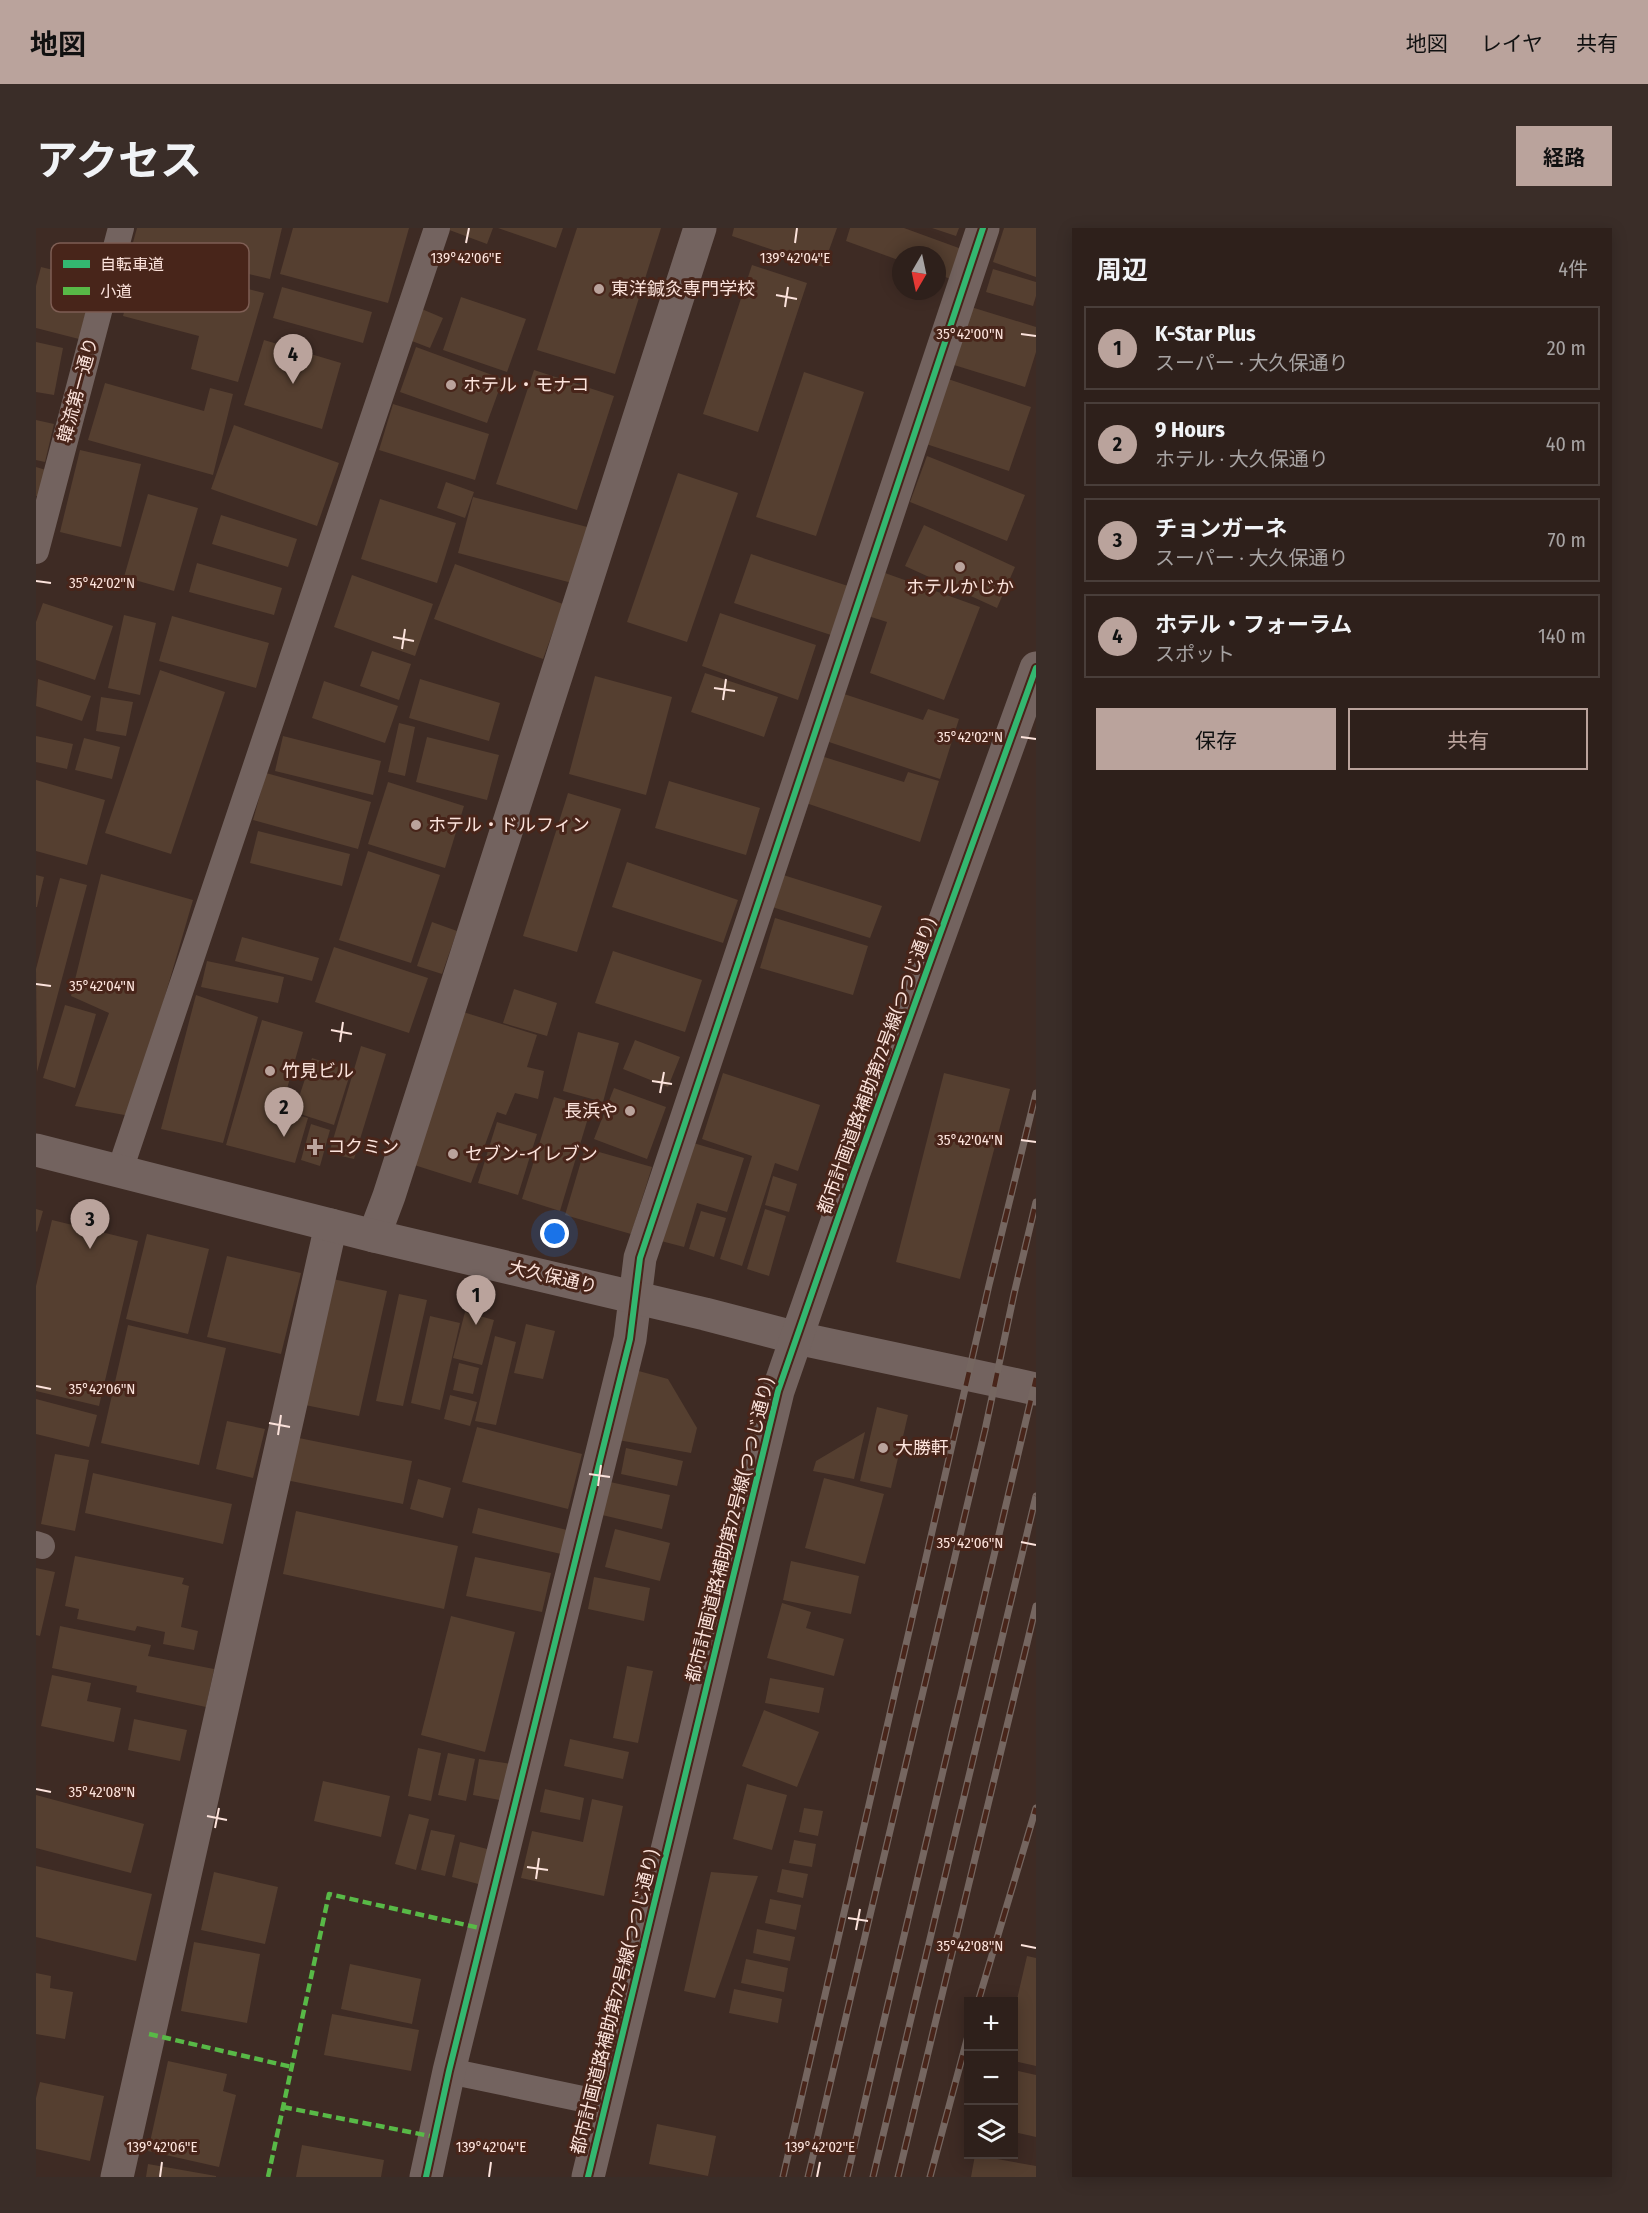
<!DOCTYPE html>
<html lang="ja">
<meta charset="utf-8">
<style>
:root{--surface:#2e201b;--page:#3a2d28;--text:#f1f3f6;--muted:#a7a3a3;--line:#493e3a;--accent:#baa39c}
body{margin:0;font-family:"Fira Sans Condensed","Noto Sans JP",sans-serif;background:var(--page);color:var(--text)}
.controls{position:absolute;right:18px;bottom:18px;display:grid;overflow:hidden;border-radius:0px;box-shadow:0 3px 15px #0003}
.controls button{width:54px;height:54px;display:grid;place-items:center;padding:0;border:0;border-bottom:2px solid var(--line);background:var(--surface);color:var(--text);font:30px sans-serif}
.compass{position:absolute;left:856px;top:18px;width:54px;height:54px;border-radius:50%;background:var(--surface);box-shadow:0 3px 15px #0003;rotate:189deg}
.you{position:absolute;left:519px;top:1006px;width:21px;height:21px;margin:-15px;border:4px solid #fff;border-radius:50%;background:#1a73e8;box-shadow:0 0 0 9px #1a73e833}
.badge{display:grid;place-items:center;width:39px;height:39px;border-radius:50%;background:var(--accent);color:#111;font-size:20px;font-weight:700}
.pin{position:absolute;translate:-50% -50px;filter:drop-shadow(0 2px 3px #0008)}
.pin::after{content:'';position:absolute;top:32px;width:21px;height:18px;background:inherit;clip-path:polygon(0 0,100% 0,50% 100%)}
.list{margin:0;padding:0;list-style:none}
h2{display:flex;justify-content:space-between;align-items:center;height:78px;margin:0;padding:0 24px;font-size:26px}
h2 small{font-size:20px;font-weight:400;color:var(--muted)}
.list li{display:grid;grid-template-columns:39px 1fr auto;gap:18px;align-items:center;box-sizing:border-box;height:84px;margin:0 12px 12px;padding:0 12px;border:2px solid var(--line);border-radius:0px}
.list b{display:block;font-size:22px;white-space:nowrap}
.list p{margin:0;font-size:20px;white-space:nowrap;color:var(--muted)}
.list em{font-size:20px;font-style:normal;color:var(--muted)}
.actions{display:flex;gap:12px;padding:18px 24px}
.actions a{flex:1;padding:14px 0;border:2px solid var(--accent);border-radius:0px;text-align:center;font-size:21px;color:var(--accent)}
.actions .main{background:var(--accent);color:#111}
.icon{flex:none;width:33px;height:33px;fill:none;stroke:currentColor;stroke-width:2;stroke-linecap:round;stroke-linejoin:round}
.map{position:relative;flex:none;width:1000px;height:1949px;overflow:hidden;border-radius:0px}
header{display:flex;align-items:center;gap:36px;box-sizing:border-box;height:84px;padding:0 30px;background:var(--accent);color:#111}
header strong{font-size:28px}
nav{display:flex;gap:33px;margin-inline-start:auto;font-size:21px}
.intro{display:flex;align-items:center;justify-content:space-between;box-sizing:border-box;height:144px;padding:0 36px}
h1{margin:0;font-size:42px}
.button{padding:15px 27px;border-radius:0px;background:var(--accent);color:#111;font-size:21px;font-weight:700}
main{display:flex;gap:36px;padding:0 36px}
aside{flex:1;background:var(--surface);border-radius:0px;box-shadow:0 3px 15px #0003}
.map>svg:first-child{display:block}
</style>
<header>
<strong>地図</strong>
<nav><a>地図</a><a>レイヤ</a><a>共有</a></nav>
</header>
<div class="intro"><h1>アクセス</h1><a class="button">経路</a></div>
<main>
<div class="map">
<svg width="1000" height="1949" viewBox="0 0 1000 1949">
<rect width="100%" height="100%" fill="#3e2b24"/>
<g fill="#553f30">
<path d="M101,0H246L234,51L96,18Z"/>
<path d="M257,0H373L352,75L244,46Z"/>
<path d="M408,0H457L451,16Z"/>
<path d="M462,0H527L520,20Z"/>
<path d="M541,0H625L579,146L501,122Z"/>
<path d="M698,0H801L787,39L696,8Z"/>
<path d="M814,0H868L931,23L920,53L901,46V27H865V33L810,13Z"/>
<path d="M896,0H923L920,8Z"/>
<path d="M968,0H1000V49L957,34Z"/>
<path d="M101,33L228,65L202,154L155,141L163,108L87,88Z"/>
<path d="M716,37L771,55L722,204L667,186Z"/>
<path d="M5,39L58,52L43,111L0,100V58Z"/>
<path d="M957,41L1000,54V68L997,78L950,64Z"/>
<path d="M246,59L336,84L327,115L237,90Z"/>
<path d="M425,69L490,91L471,144L407,122Z"/>
<path d="M381,79L407,90L394,120L368,110Z"/>
<path d="M935,79L1000,99V124L989,159L918,137Z"/>
<path d="M228,112L305,135L286,201L208,177Z"/>
<path d="M0,114L27,120L18,167L0,164Z"/>
<path d="M380,119L467,151L451,195L364,164Z"/>
<path d="M498,142L578,168L541,282L460,256Z"/>
<path d="M768,144L828,164L780,308L720,289Z"/>
<path d="M912,151L995,179L973,243L890,216Z"/>
<path d="M69,155L168,183L174,160L197,166L177,247L52,212Z"/>
<path d="M357,176L453,206L439,252L343,222Z"/>
<path d="M0,192L18,196L9,234L0,232Z"/>
<path d="M198,197L303,235L281,298L175,261Z"/>
<path d="M44,222L105,236L85,319L24,304Z"/>
<path d="M891,228L989,267L971,313L874,274Z"/>
<path d="M0,239L10,242L3,269L0,268Z"/>
<path d="M642,245L702,265L651,414L591,394Z"/>
<path d="M410,254L438,264L429,290L401,280Z"/>
<path d="M112,266L162,280L138,363L88,349Z"/>
<path d="M437,269L555,300L540,356L422,325Z"/>
<path d="M344,271L420,295L401,355L325,331Z"/>
<path d="M185,287L261,311L252,339L176,316Z"/>
<path d="M888,297L979,339L961,380L869,338Z"/>
<path d="M715,326L812,358L795,407L698,375Z"/>
<path d="M161,335L246,360L238,387L153,364Z"/>
<path d="M419,336L527,376L507,431L398,391Z"/>
<path d="M849,345L944,379L908,472L834,445L851,394L832,388Z"/>
<path d="M316,347L397,376L379,428L298,399Z"/>
<path d="M7,375L77,398L59,452L0,432V394Z"/>
<path d="M684,385L780,417L762,472L666,438Z"/>
<path d="M88,387L120,395L104,467L72,460Z"/>
<path d="M136,388L233,415L220,460L123,433Z"/>
<path d="M336,423L375,436L363,472L324,458Z"/>
<path d="M124,442L189,464L135,626L69,605Z"/>
<path d="M669,445L742,469L728,509L655,484Z"/>
<path d="M559,448L636,469L610,567L533,546Z"/>
<path d="M2,451L55,468L46,493L0,478Z"/>
<path d="M384,451L464,475L453,513L373,490Z"/>
<path d="M288,453L362,478L349,515L276,490Z"/>
<path d="M805,465L887,492L892,481L923,491L904,551L790,513Z"/>
<path d="M65,469L97,474L90,508L60,503Z"/>
<path d="M363,495L379,499L369,548L352,544Z"/>
<path d="M0,508L37,516L31,541L0,534Z"/>
<path d="M247,508L345,533L337,567L239,543Z"/>
<path d="M391,509L463,527L451,572L380,554Z"/>
<path d="M48,510L84,519L76,551L39,542Z"/>
<path d="M785,528L868,554L872,544L903,553L884,614L770,575Z"/>
<path d="M230,545L335,574L322,621L217,592Z"/>
<path d="M0,552L69,572L51,637L0,623Z"/>
<path d="M633,553L724,580L710,627L619,600Z"/>
<path d="M352,554L428,578L409,640L332,616Z"/>
<path d="M532,565L585,581L541,724L487,708Z"/>
<path d="M222,603L314,626L306,658L214,635Z"/>
<path d="M332,623L404,647L375,735L303,712Z"/>
<path d="M591,634L702,672L687,715L576,679Z"/>
<path d="M65,646L157,672L94,888L39,878L73,785L35,768Z"/>
<path d="M744,646L846,678L834,710L733,678Z"/>
<path d="M0,647L8,649L1,679H0Z"/>
<path d="M24,650L51,657L1,844L0,741Z"/>
<path d="M739,690L832,718L817,767L724,740Z"/>
<path d="M396,694L421,703L406,746L381,738Z"/>
<path d="M206,709L283,730L276,753L199,733Z"/>
<path d="M298,719L392,750L373,805L279,774Z"/>
<path d="M577,723L666,752L649,804L559,775Z"/>
<path d="M171,733L248,749L242,775L165,759Z"/>
<path d="M478,761L521,775L511,808L467,795Z"/>
<path d="M160,767L222,789L187,915L125,901Z"/>
<path d="M29,777L60,786L39,860L7,850Z"/>
<path d="M424,783L501,807L491,839L508,843L502,871L479,865L470,887L461,884L435,955L375,936Z"/>
<path d="M226,792L267,804L245,882L272,890L259,935L190,917Z"/>
<path d="M542,804L583,815L567,874L527,863Z"/>
<path d="M599,812L644,829L632,859L587,841Z"/>
<path d="M325,818L350,826L318,931L293,925Z"/>
<path d="M276,830L315,843L298,897L258,884Z"/>
<path d="M687,845L784,877L762,943L739,935L706,1038L684,1031L716,928L666,911Z"/>
<path d="M908,845L974,861L924,1051L860,1034Z"/>
<path d="M578,860L630,879L611,931L558,911Z"/>
<path d="M518,869L555,880L524,983L486,971Z"/>
<path d="M461,894L501,906L482,967L442,955Z"/>
<path d="M275,896L294,902L284,938L265,932Z"/>
<path d="M654,914L708,930L691,984L661,975L648,1019L625,1013Z"/>
<path d="M549,920L616,939L595,1006L529,987Z"/>
<path d="M737,948L761,956L753,984L729,977Z"/>
<path d="M0,981L7,983L1,1004L0,1003Z"/>
<path d="M729,981L750,988L733,1048L711,1041Z"/>
<path d="M665,983L690,990L678,1029L653,1021Z"/>
<path d="M16,992L102,1013L63,1178L0,1163V1058Z"/>
<path d="M111,1006L173,1021L152,1106L90,1091Z"/>
<path d="M191,1028L265,1045L245,1126L171,1109Z"/>
<path d="M297,1051L351,1063L323,1188L269,1177Z"/>
<path d="M363,1066L391,1072L367,1178L340,1173Z"/>
<path d="M429,1084L458,1092L446,1137L417,1130Z"/>
<path d="M394,1088L424,1095L404,1182L375,1175Z"/>
<path d="M490,1096L519,1103L507,1151L478,1145Z"/>
<path d="M92,1097L190,1120L163,1237L65,1215Z"/>
<path d="M459,1108L480,1114L460,1197L439,1193Z"/>
<path d="M423,1135L443,1140L437,1166L417,1162Z"/>
<path d="M599,1142L632,1151L661,1200L655,1225L582,1212Z"/>
<path d="M414,1167L441,1174L434,1198L408,1191Z"/>
<path d="M0,1171L61,1187L53,1219L0,1206Z"/>
<path d="M841,1179L872,1187L855,1260L824,1253Z"/>
<path d="M191,1193L229,1201L217,1250L180,1241Z"/>
<path d="M441,1199L546,1226L532,1281L426,1254Z"/>
<path d="M829,1204L818,1251L777,1243L780,1233Z"/>
<path d="M258,1209L376,1233L367,1276L250,1252Z"/>
<path d="M590,1220L647,1233L641,1258L585,1246Z"/>
<path d="M19,1226L53,1232L39,1303L5,1296Z"/>
<path d="M57,1245L196,1276L187,1316L49,1285Z"/>
<path d="M788,1250L848,1266L829,1336L769,1320Z"/>
<path d="M382,1251L415,1260L407,1290L374,1281Z"/>
<path d="M574,1254L634,1267L626,1301L566,1287Z"/>
<path d="M442,1280L531,1302L525,1326L436,1305Z"/>
<path d="M260,1283L422,1318L408,1381L247,1346Z"/>
<path d="M579,1301L634,1315L624,1353L569,1339Z"/>
<path d="M39,1328L148,1350L146,1356L153,1358L145,1399L162,1403L158,1422L127,1416L129,1404L101,1398L99,1403L41,1391L43,1381L29,1378Z"/>
<path d="M439,1329L515,1345L506,1384L430,1368Z"/>
<path d="M755,1333L823,1348L815,1386L747,1372Z"/>
<path d="M0,1340L19,1344L4,1408L0,1407Z"/>
<path d="M558,1349L614,1360L608,1393L552,1381Z"/>
<path d="M746,1375L775,1384L770,1400L808,1411L798,1448L731,1430Z"/>
<path d="M415,1388L479,1404L449,1524L385,1507Z"/>
<path d="M24,1398L115,1417L112,1428L178,1441L170,1479L100,1464L101,1458L16,1440Z"/>
<path d="M591,1438L617,1443L602,1515L577,1510Z"/>
<path d="M16,1447L55,1455L51,1473L85,1480L78,1514L5,1498Z"/>
<path d="M734,1450L788,1460L783,1485L729,1475Z"/>
<path d="M728,1482L783,1504L761,1559L706,1538Z"/>
<path d="M98,1491L151,1502L144,1533L92,1522Z"/>
<path d="M534,1511L593,1524L587,1551L528,1538Z"/>
<path d="M382,1520L405,1525L395,1573L372,1568Z"/>
<path d="M412,1525L439,1531L430,1573L402,1567Z"/>
<path d="M443,1531L475,1536L469,1573L437,1567Z"/>
<path d="M287,1553L354,1568L345,1609L278,1593Z"/>
<path d="M711,1556L751,1567L736,1622L697,1611Z"/>
<path d="M509,1561L548,1570L544,1592L504,1584Z"/>
<path d="M0,1567L108,1596L95,1645L0,1620Z"/>
<path d="M556,1571L587,1578L568,1668L485,1650L496,1603L547,1614Z"/>
<path d="M768,1580L787,1583L782,1608L763,1604Z"/>
<path d="M373,1586L393,1591L380,1642L359,1636Z"/>
<path d="M395,1602L419,1607L409,1648L385,1642Z"/>
<path d="M758,1612L780,1616L776,1639L753,1635Z"/>
<path d="M424,1614L455,1622L446,1657L416,1649Z"/>
<path d="M0,1638L116,1666L100,1733L0,1709Z"/>
<path d="M746,1641L772,1646L767,1670L741,1664Z"/>
<path d="M178,1644L242,1659L229,1716L165,1702Z"/>
<path d="M675,1644L722,1648L679,1770L648,1763Z"/>
<path d="M734,1671L765,1677L760,1702L729,1695Z"/>
<path d="M721,1701L759,1709L754,1733L717,1725Z"/>
<path d="M158,1714L224,1726L211,1795L145,1783Z"/>
<path d="M991,1728L1000,1730V1838L978,1833V1784Z"/>
<path d="M710,1731L752,1740L748,1764L705,1755Z"/>
<path d="M314,1736L385,1751L376,1796L305,1781Z"/>
<path d="M0,1745L15,1748L14,1760L37,1764L29,1811L0,1806Z"/>
<path d="M698,1761L746,1771L742,1795L693,1785Z"/>
<path d="M296,1786L383,1802L375,1843L288,1827Z"/>
<path d="M132,1833L191,1846L187,1863L200,1867L183,1939L112,1923Z"/>
<path d="M978,1842L1000,1847V1909L978,1904Z"/>
<path d="M4,1854L68,1868L54,1933L0,1921V1870Z"/>
<path d="M621,1896L680,1908L672,1948L613,1936Z"/>
<path d="M266,1917L348,1932L345,1949H260Z"/>
<path d="M939,1927L1000,1938V1949H935Z"/>
<path d="M112,1936L180,1948V1949H110Z"/>
</g>
<g fill="none" stroke-linecap="round" stroke-linejoin="round">
<g stroke="#73635f" stroke-width="26">
<path d="M0,323L85,0"/>
<path d="M84,942L401,0"/>
<path d="M0,1316L6,1318"/>
<path d="M413,1843L570,1876"/>
</g>
<g stroke="#73635f" stroke-width="33">
<path d="M338,1008L353,968L664,0"/>
<path d="M81,1949L295,997"/>
<path d="M390,1949L413,1843L594,1111L604,1030L947,0"/>
</g>
<g stroke="#73635f" stroke-width="33">
<path d="M0,922L338,1008L669,1086L761,1110L1000,1161"/>
<path d="M552,1949L742,1163L817,947L1000,440"/>
</g>
<g stroke="#756660" stroke-width="7">
<g id="rail">
<path d="M942,1774L1000,1580"/>
<path d="M747,1949L953,1057L1000,865"/>
<path d="M772,1949L949,1202L978,1066L1000,974"/>
<path d="M811,1949L1000,1150"/>
<path d="M837,1949L1000,1268"/>
<path d="M862,1949L1000,1378"/>
<path d="M894,1949L933,1804"/>
</g>
</g>
<use href="#rail" stroke="#48251a" stroke-width="4.5" stroke-dasharray="14" stroke-linecap="butt"/>
<g stroke="#58b947" stroke-width="4.5" stroke-dasharray="9 4.5" stroke-linecap="butt">
<path d="M113,1806L256,1839"/>
<path d="M247,1879L399,1909"/>
<path d="M232,1949L293,1666L448,1701"/>
</g>
<g stroke="#48251a" stroke-width="10">
<g id="cycleway">
<path d="M390,1949L413,1843L594,1111L604,1030L947,0"/>
<path d="M552,1949L742,1163L817,947L1000,440"/>
</g>
</g>
<use href="#cycleway" stroke="#33b770" stroke-width="6"/>
</g>
<path fill="none" stroke="#fce3dc" stroke-width="2" d="M430,15L433,0M759,15L761,0M740,67L761,71M749,79L752,59M985,106L1000,108M0,353L15,355M357,409L378,413M366,421L369,401M678,460L699,463M687,472L690,451M985,509L1000,511M0,756L15,758M295,802L316,806M304,814L307,794M616,853L636,856M624,865L628,844M985,912L1000,914M0,1158L15,1161M233,1195L254,1199M242,1207L245,1187M553,1246L574,1249M562,1258L565,1237M985,1314L1000,1317M0,1561L15,1564M171,1588L191,1592M179,1600L183,1580M491,1639L512,1642M500,1651L503,1630M812,1690L832,1693M820,1702L824,1681M985,1717L1000,1720M124,1949L126,1934M453,1949L455,1934M781,1949L784,1934"/>
<g fill="#baa39c" stroke="#48251a" stroke-width="2">
<circle cx="563" cy="61" r="6"/>
<circle cx="415" cy="157" r="6"/>
<circle cx="924" cy="339" r="6"/>
<circle cx="380" cy="597" r="6"/>
<circle cx="234" cy="843" r="6"/>
<circle cx="594" cy="883" r="6"/>
<path d="M276 910h6v6h6v6h-6v6h-6v-6h-6v-6h6z"/>
<circle cx="417" cy="926" r="6"/>
<circle cx="847" cy="1220" r="6"/>
</g>
<g text-anchor="middle" dominant-baseline="central" stroke-width="6" stroke-linejoin="round" paint-order="stroke">
<g font-size="18" fill="#fce3dc" stroke="#48251a" text-anchor="start">
<text x="575" y="61">東洋鍼灸専門学校</text>
<text x="427" y="157">ホテル・モナコ</text>
<text x="924" y="359" text-anchor="middle">ホテルかじか</text>
<text x="392" y="597">ホテル・ドルフィン</text>
<text x="246" y="843">竹見ビル</text>
<text x="582" y="883" text-anchor="end">長浜や</text>
<text x="291" y="919">コクミン</text>
<text x="429" y="926">セブン-イレブン</text>
<text x="859" y="1220">大勝軒</text>
</g>
<g font-size="18" fill="#fce3dc" stroke="#48251a">
<text transform="translate(42 162) rotate(-75)">韓流第一通り</text>
<text transform="translate(841 838) rotate(-70)">都市計画道路補助第72号線(つつじ通り)</text>
<text transform="translate(517 1049) rotate(13)">大久保通り</text>
<text transform="translate(694 1302) rotate(-76)">都市計画道路補助第72号線(つつじ通り)</text>
<text transform="translate(579 1774) rotate(-76)">都市計画道路補助第72号線(つつじ通り)</text>
</g>
</g>
<rect x="15" y="15" width="198" height="69" rx="9" fill="#48251a" stroke="#7e5e54" stroke-width="1.5"/>
<rect x="27" y="32" width="27" height="8" fill="#33b770"/>
<rect x="27" y="59" width="27" height="8" fill="#58b947"/>
<g font-size="16" fill="#fce3dc">
<text x="64" y="42">自転車道</text>
<text x="64" y="69">小道</text>
</g>
<g font-size="15" text-anchor="middle" fill="#fce3dc" stroke="#48251a" stroke-width="6" stroke-linejoin="round" paint-order="stroke">
<text x="430" y="35">139°42'06"E</text>
<text x="759" y="35">139°42'04"E</text>
<text x="934" y="111">35°42'00"N</text>
<text x="66" y="360">35°42'02"N</text>
<text x="934" y="514">35°42'02"N</text>
<text x="66" y="763">35°42'04"N</text>
<text x="934" y="917">35°42'04"N</text>
<text x="66" y="1166">35°42'06"N</text>
<text x="934" y="1320">35°42'06"N</text>
<text x="66" y="1569">35°42'08"N</text>
<text x="934" y="1723">35°42'08"N</text>
<text x="126" y="1924">139°42'06"E</text>
<text x="455" y="1924">139°42'04"E</text>
<text x="784" y="1924">139°42'02"E</text>
</g>
</svg>
<div class="controls">
<button>+</button>
<button>−</button>
<button><svg class="icon" aria-label="layers" viewBox="0 0 24 24"><path d="M12 4l9 5-9 5-9-5zM3 14l9 5 9-5"/></svg></button>
</div>
<svg class="compass" viewBox="-18 -18 36 36"><path d="M0-13l5 13h-10z" fill="#e53935"/><path d="M0 13l5-13h-10z" fill="#a7a3a3"/></svg>
<div class="you"></div>
<div class="pin badge" style="left:440px;top:1097px">1</div>
<div class="pin badge" style="left:248px;top:909px">2</div>
<div class="pin badge" style="left:54px;top:1021px">3</div>
<div class="pin badge" style="left:257px;top:156px">4</div>
</div>
<aside>
<h2>周辺<small>4件</small></h2>
<ul class="list">
<li><span class="badge">1</span><div><b>K-Star Plus</b><p>スーパー · 大久保通り</p></div><em>20 m</em></li>
<li><span class="badge">2</span><div><b>9 Hours</b><p>ホテル · 大久保通り</p></div><em>40 m</em></li>
<li><span class="badge">3</span><div><b>チョンガーネ</b><p>スーパー · 大久保通り</p></div><em>70 m</em></li>
<li><span class="badge">4</span><div><b>ホテル・フォーラム</b><p>スポット</p></div><em>140 m</em></li>
</ul>
<div class="actions"><a class="main">保存</a><a>共有</a></div>
</aside>
</main>
